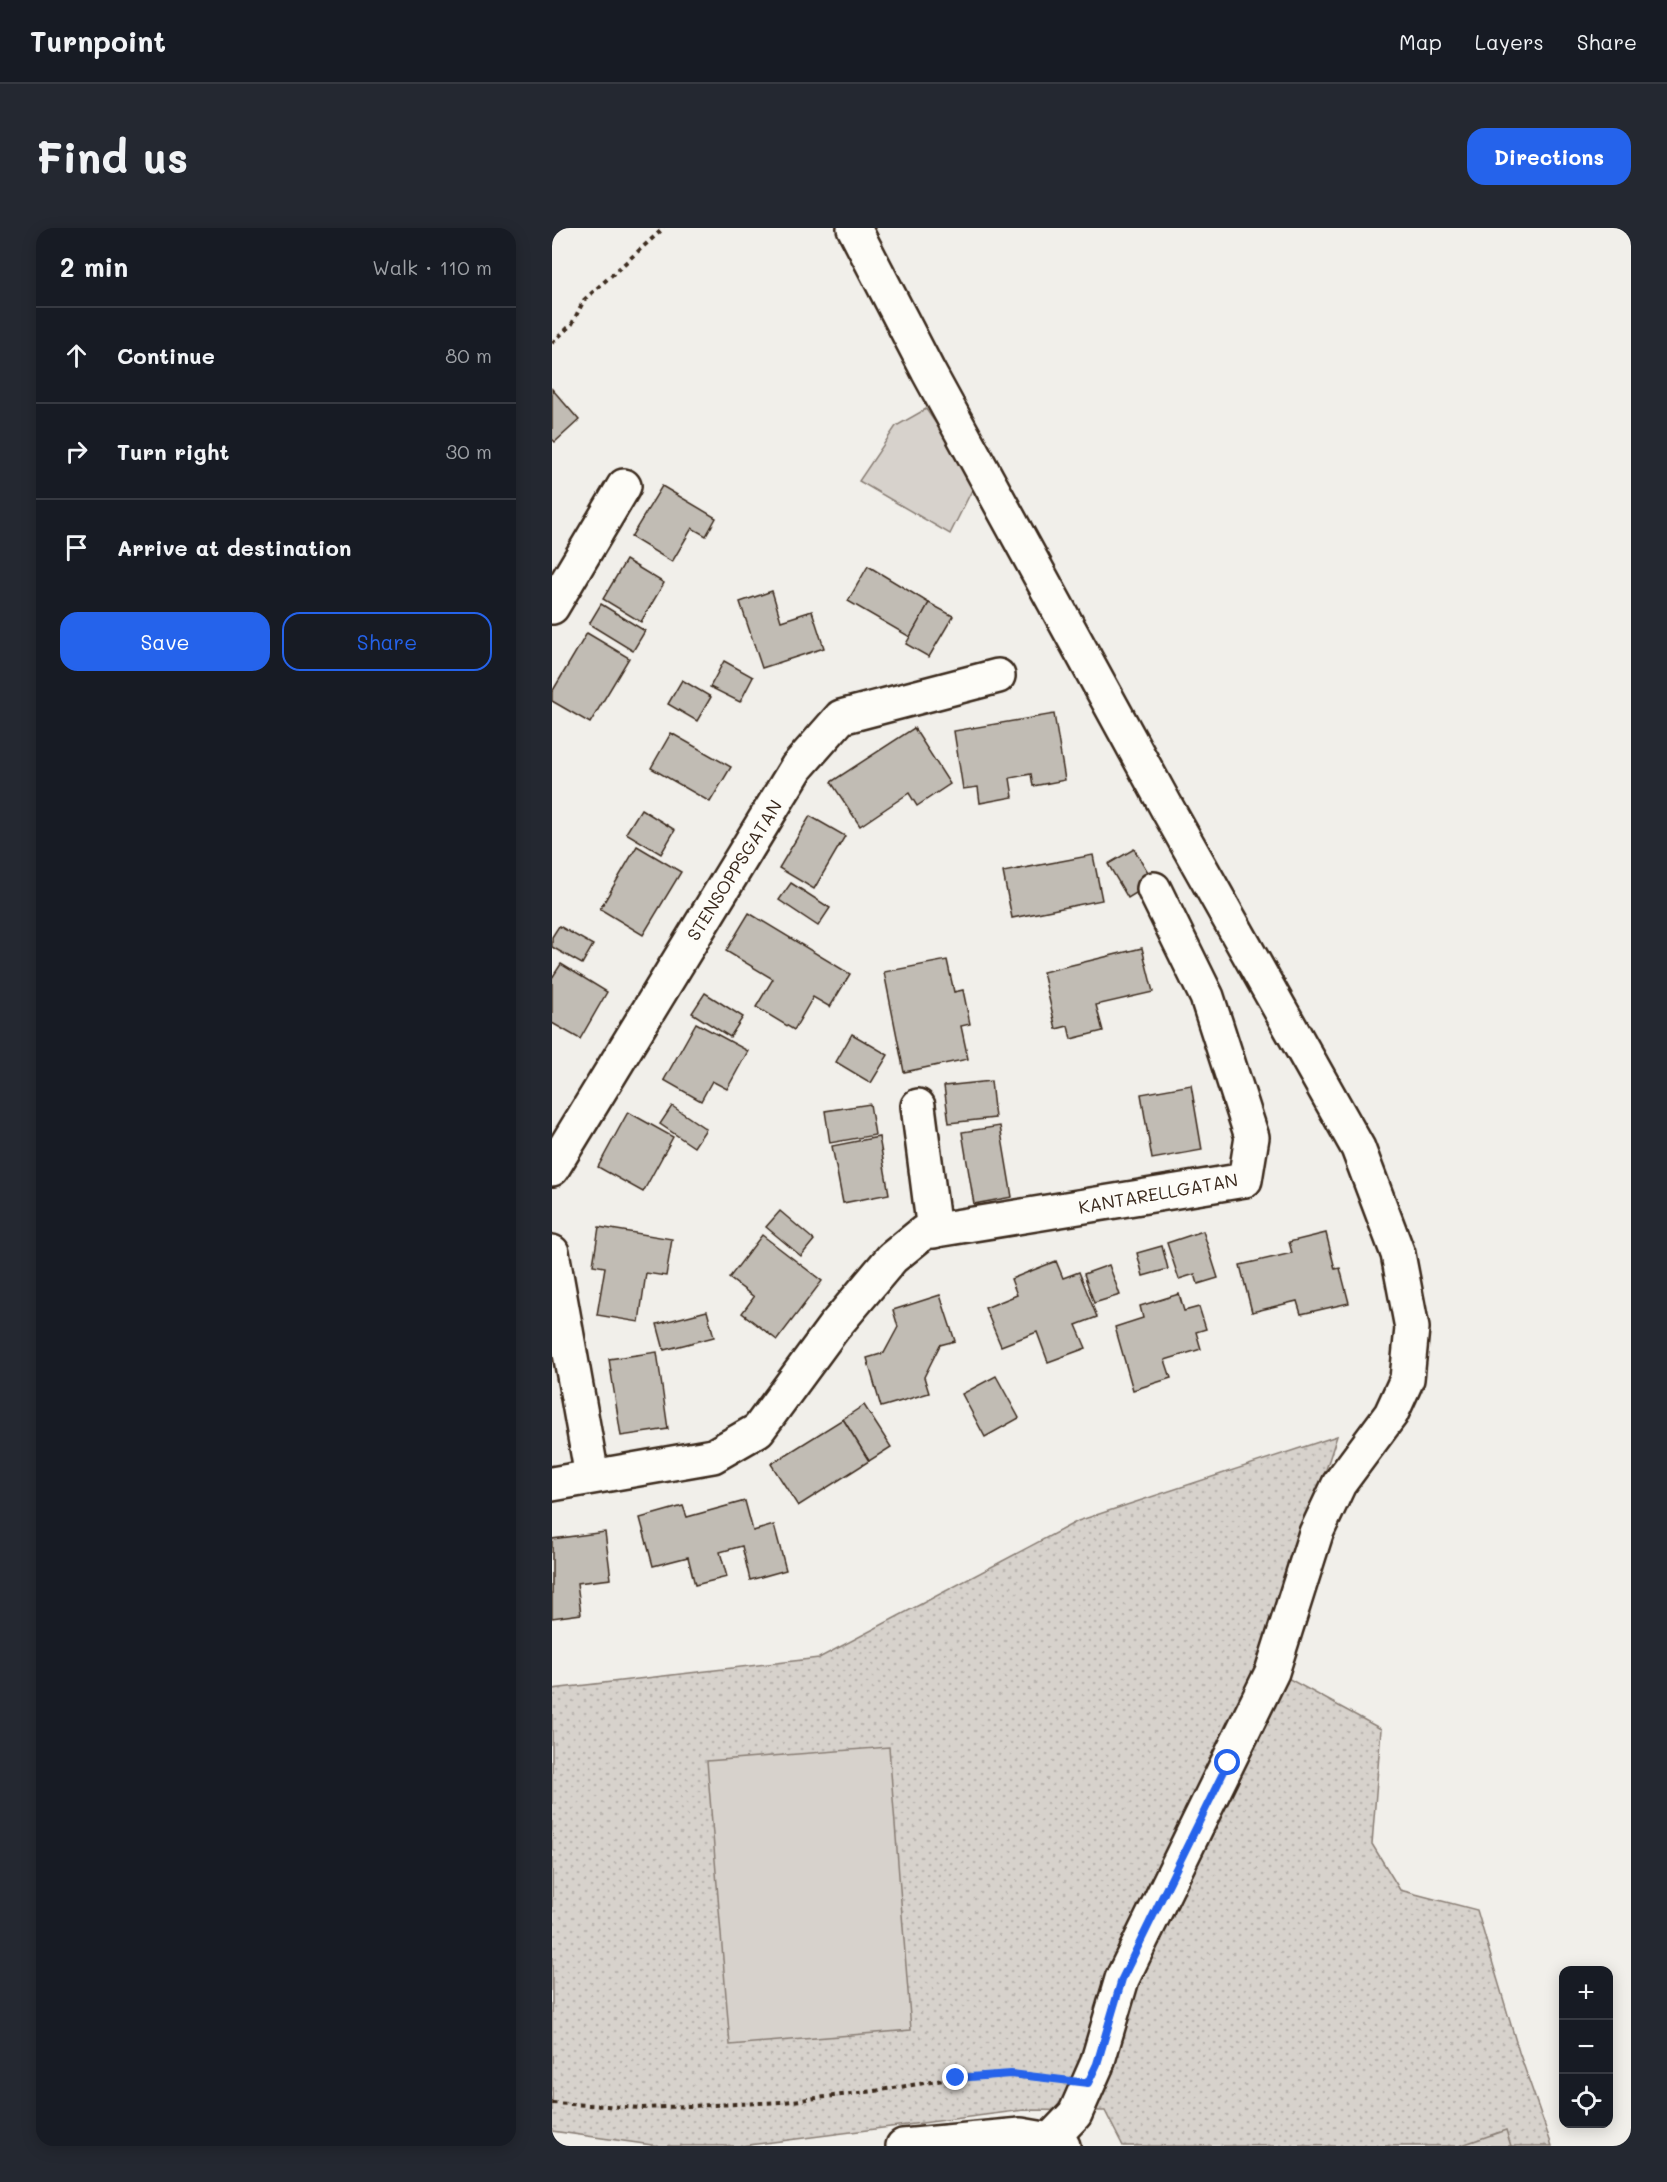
<!DOCTYPE html>
<meta charset="utf-8">
<style>
:root{--surface:#171b24;--page:#242831;--text:#f1f3f6;--muted:#9ea1a6;--line:#363941;--accent:#2563eb}
body{margin:0;font-family:Mali,sans-serif;background:var(--page);color:var(--text)}
.controls{position:absolute;right:18px;bottom:18px;display:grid;overflow:hidden;border-radius:12px;box-shadow:0 3px 15px #0003}
.controls button{width:54px;height:54px;display:grid;place-items:center;padding:0;border:0;border-bottom:2px solid var(--line);background:var(--surface);color:var(--text);font:30px sans-serif}
.stop{position:absolute;width:18px;height:18px;margin:-14px;border:4px solid #2563eb;border-radius:50%;background:#fff}
.stop.end{background:#2563eb;border-color:#fff;box-shadow:0 2px 6px #0008}
.list{margin:0;padding:0;list-style:none}
h2{display:flex;justify-content:space-between;align-items:center;height:78px;margin:0;padding:0 24px;font-size:26px}
h2 small{font-size:20px;font-weight:400;color:var(--muted)}
.list li{display:grid;grid-template-columns:39px 1fr auto;gap:18px;align-items:center;box-sizing:border-box;height:96px;padding:0 24px;border-top:2px solid var(--line)}
.list b{display:block;font-size:22px;white-space:nowrap}
.list em{font-size:20px;font-style:normal;color:var(--muted)}
.actions{display:flex;gap:12px;padding:18px 24px}
.actions a{flex:1;padding:14px 0;border:2px solid var(--accent);border-radius:18px;text-align:center;font-size:21px;color:var(--accent)}
.actions .main{background:var(--accent);color:#fff}
.icon{flex:none;width:33px;height:33px;fill:none;stroke:currentColor;stroke-width:2;stroke-linecap:round;stroke-linejoin:round}
.map{position:relative;flex:none;width:1079px;height:1918px;overflow:hidden;border-radius:18px}
header{display:flex;align-items:center;gap:36px;box-sizing:border-box;height:84px;padding:0 30px;background:var(--surface);border-bottom:2px solid var(--line)}
header strong{font-size:28px}
nav{display:flex;gap:33px;margin-inline-start:auto;font-size:21px}
.intro{display:flex;align-items:center;justify-content:space-between;box-sizing:border-box;height:144px;padding:0 36px}
h1{margin:0;font-size:42px}
.button{padding:15px 27px;border-radius:18px;background:var(--accent);color:#fff;font-size:21px;font-weight:700}
main{display:flex;gap:36px;padding:0 36px}
aside{flex:1;background:var(--surface);border-radius:18px;box-shadow:0 3px 15px #0003}
.map>svg:first-child{display:block}
</style>
<header>
<strong>Turnpoint</strong>
<nav><a>Map</a><a>Layers</a><a>Share</a></nav>
</header>
<div class="intro"><h1>Find us</h1><a class="button">Directions</a></div>
<main>
<aside>
<h2>2 min<small>Walk · 110 m</small></h2>
<ul class="list">
<li><svg class="icon" aria-label="ahead" viewBox="0 0 24 24"><path d="M12 20V5M6 11l6-6 6 6"/></svg><div><b>Continue</b></div><em>80 m</em></li>
<li><svg class="icon" aria-label="right" viewBox="0 0 24 24"><path d="M7 20v-9h11M14 6l5 5-5 5"/></svg><div><b>Turn right</b></div><em>30 m</em></li>
<li><svg class="icon" aria-label="arrive" viewBox="0 0 24 24"><path d="M6 21V4h12l-3 4 3 4H6"/></svg><div><b>Arrive at destination</b></div></li>
</ul>
<div class="actions"><a class="main">Save</a><a>Share</a></div>
</aside>
<div class="map">
<svg width="1079" height="1918" viewBox="0 0 1079 1918">
<defs>
<pattern id="grass-dots" width="8" height="8" patternUnits="userSpaceOnUse" patternTransform="scale(1.5)"><rect width="8" height="8" fill="#d7d2cc"/><path d="M2 2h.1M6 6h.1" fill="none" stroke="#b9b4af" stroke-width="1.8" stroke-linecap="round"/></pattern>
</defs>
<rect width="100%" height="100%" fill="#f1efea"/>
<filter id="ink" filterUnits="userSpaceOnUse"><feTurbulence type="fractalNoise" baseFrequency=".0167" numOctaves="2"/><feDisplacementMap in="SourceGraphic" scale="12" xChannelSelector="R" yChannelSelector="G"/><feConvolveMatrix kernelMatrix="1 2 1 2 8 2 1 2 1" color-interpolation-filters="sRGB"/></filter>
<g filter="url(#ink)">
<path fill="url(#grass-dots)" stroke="#897e75" stroke-width="1.5" d="M785,1208L710,1436L829,1501L820,1616L848,1662L925,1682L967,1824L1000,1918H571L553,1883L472,1882L189,1918H107L0,1903V1461L267,1430L526,1293Z"/>
<g fill="#d7d2cc" stroke="#897e75" stroke-width="1.5">
<path d="M374,181L424,254L398,306L307,253L344,198Z"/>
<path d="M337,1519L359,1802L178,1817L155,1533Z"/>
<path d="M954,1902L959,1918H907Z"/>
</g>
<g fill="#c1bcb4" stroke="#3b2a1e" stroke-width="1.5">
<path d="M0,161L27,192L3,214L0,211Z"/>
<path d="M110,258L164,290L154,308L140,300L120,334L79,309Z"/>
<path d="M74,332L112,355L89,394L51,371Z"/>
<path d="M316,338L377,375L358,409L296,373Z"/>
<path d="M220,363L229,393L260,383L272,420L210,440L188,374Z"/>
<path d="M377,375L401,388L377,429L354,416Z"/>
<path d="M49,376L93,403L81,423L37,396Z"/>
<path d="M35,405L77,430L38,495L0,473V464Z"/>
<path d="M172,433L201,449L188,474L158,459Z"/>
<path d="M130,452L159,469L145,493L116,476Z"/>
<path d="M502,486L513,552L481,558L479,546L458,550L461,569L428,575L426,559L411,561L402,503Z"/>
<path d="M362,500L398,556L365,578L357,565L308,598L279,554Z"/>
<path d="M119,505L179,539L158,574L99,540Z"/>
<path d="M89,581L123,602L109,626L74,605Z"/>
<path d="M258,588L293,608L262,661L227,640Z"/>
<path d="M85,618L129,644L91,707L48,681Z"/>
<path d="M582,621L602,654L576,670L556,636Z"/>
<path d="M541,627L550,672L460,690L451,644Z"/>
<path d="M239,655L278,680L266,698L227,672Z"/>
<path d="M197,685L298,746L278,779L261,769L242,802L204,779L221,751L174,723Z"/>
<path d="M7,698L41,717L30,736L0,719V709Z"/>
<path d="M590,720L601,764L544,777L551,803L519,811L516,798L504,801L491,744Z"/>
<path d="M395,732L402,764L411,762L418,796L409,798L416,831L352,844L332,744Z"/>
<path d="M9,736L55,764L28,811L0,795V750Z"/>
<path d="M153,765L191,789L178,809L140,785Z"/>
<path d="M144,795L196,823L175,861L160,853L149,873L112,852Z"/>
<path d="M300,806L336,827L319,855L284,834Z"/>
<path d="M439,853L443,890L397,895L392,858Z"/>
<path d="M639,857L650,922L600,931L589,866Z"/>
<path d="M318,876L323,907L278,915L273,883Z"/>
<path d="M120,878L154,901L142,919L108,896Z"/>
<path d="M76,884L121,909L91,964L46,939Z"/>
<path d="M448,898L460,969L422,976L410,904Z"/>
<path d="M327,909L337,966L291,975L280,918Z"/>
<path d="M228,983L262,1012L249,1028L214,999Z"/>
<path d="M47,999L120,1011L114,1048L94,1045L87,1094L45,1087L53,1039L41,1037Z"/>
<path d="M651,1003L666,1050L646,1056L643,1046L627,1051L615,1015Z"/>
<path d="M774,1005L783,1041L788,1040L797,1075L749,1086L745,1073L700,1084L688,1037L740,1025L737,1014Z"/>
<path d="M210,1007L270,1053L225,1112L190,1085L202,1069L177,1050Z"/>
<path d="M610,1018L616,1041L591,1048L585,1025Z"/>
<path d="M504,1033L511,1050L527,1044L545,1089L524,1097L534,1120L496,1134L485,1104L449,1118L433,1080L465,1067L459,1051Z"/>
<path d="M557,1037L568,1067L542,1075L532,1046Z"/>
<path d="M627,1066L632,1083L647,1079L654,1101L644,1104L649,1121L613,1132L619,1150L581,1162L563,1099L591,1090L588,1078Z"/>
<path d="M388,1067L403,1113L388,1117L372,1149L377,1165L329,1179L315,1130L332,1125L346,1099L341,1082Z"/>
<path d="M155,1083L162,1109L112,1122L105,1096Z"/>
<path d="M105,1124L116,1201L69,1208L57,1131Z"/>
<path d="M444,1148L467,1190L433,1209L410,1166Z"/>
<path d="M312,1177L339,1219L317,1233L291,1191Z"/>
<path d="M291,1191L317,1233L246,1278L219,1236Z"/>
<path d="M193,1273L201,1303L222,1297L234,1342L198,1352L190,1318L168,1324L175,1349L143,1357L136,1329L101,1338L88,1290L131,1278L135,1289Z"/>
<path d="M53,1304L59,1351L25,1355L29,1386L0,1390V1311Z"/>
</g>
<g fill="none" stroke-linecap="round" stroke-linejoin="round">
<g stroke="#3b2a1e" stroke-width="38">
<g id="minor">
<path d="M302,0L376,143L615,580L806,920L846,1026L860,1100L855,1151L839,1186L787,1256L764,1305L720,1444L570,1751L545,1836L523,1886L498,1912"/>
<path d="M0,379L72,258"/>
<path d="M366,878L382,1003"/>
<path d="M0,941L245,539L289,489L446,448"/>
<path d="M0,1024L40,1248"/>
<path d="M0,1256L161,1228L206,1202L281,1100L340,1030L372,1004L693,952L700,909L655,769L602,661"/>
<path d="M351,1918L469,1907L498,1912L511,1918"/>
</g>
</g>
<g stroke="#3b2a1e" stroke-width="4" stroke-dasharray="4.5 4.5" stroke-linecap="butt">
<path d="M0,115L20,96L32,72L112,0"/>
<path d="M0,1875L90,1880L232,1874L323,1863L404,1850L459,1846L506,1851"/>
</g>
<use href="#minor" stroke="#fdfcf7" stroke-width="33"/>
</g>
</g>
<g fill="none" stroke-linecap="round" stroke-linejoin="round" filter="url(#ink)">
<path stroke="#2563eb" stroke-width="8" d="M404,1850L459,1846L536,1855L545,1836L570,1751L676,1535"/>
</g>
<g text-anchor="middle" dominant-baseline="central" stroke-width="5" stroke-linejoin="round" paint-order="stroke">
<g font-size="18" fill="#3b2a1e" stroke="#fdfcf7">
<text transform="translate(182 642) rotate(-58)">STENSOPPSGATAN</text>
<text transform="translate(606 965) rotate(-10)">KANTARELLGATAN</text>
</g>
</g>
</svg>
<div class="controls">
<button>+</button>
<button>−</button>
<button><svg class="icon" aria-label="locate" viewBox="0 0 24 24"><circle cx="12" cy="12" r="6"/><path d="M12 2v4M12 18v4M2 12h4M18 12h4"/></svg></button>
</div>
<div class="stop" style="left:676px;top:1535px"></div>
<div class="stop end" style="left:404px;top:1850px"></div>
</div>
</main>
